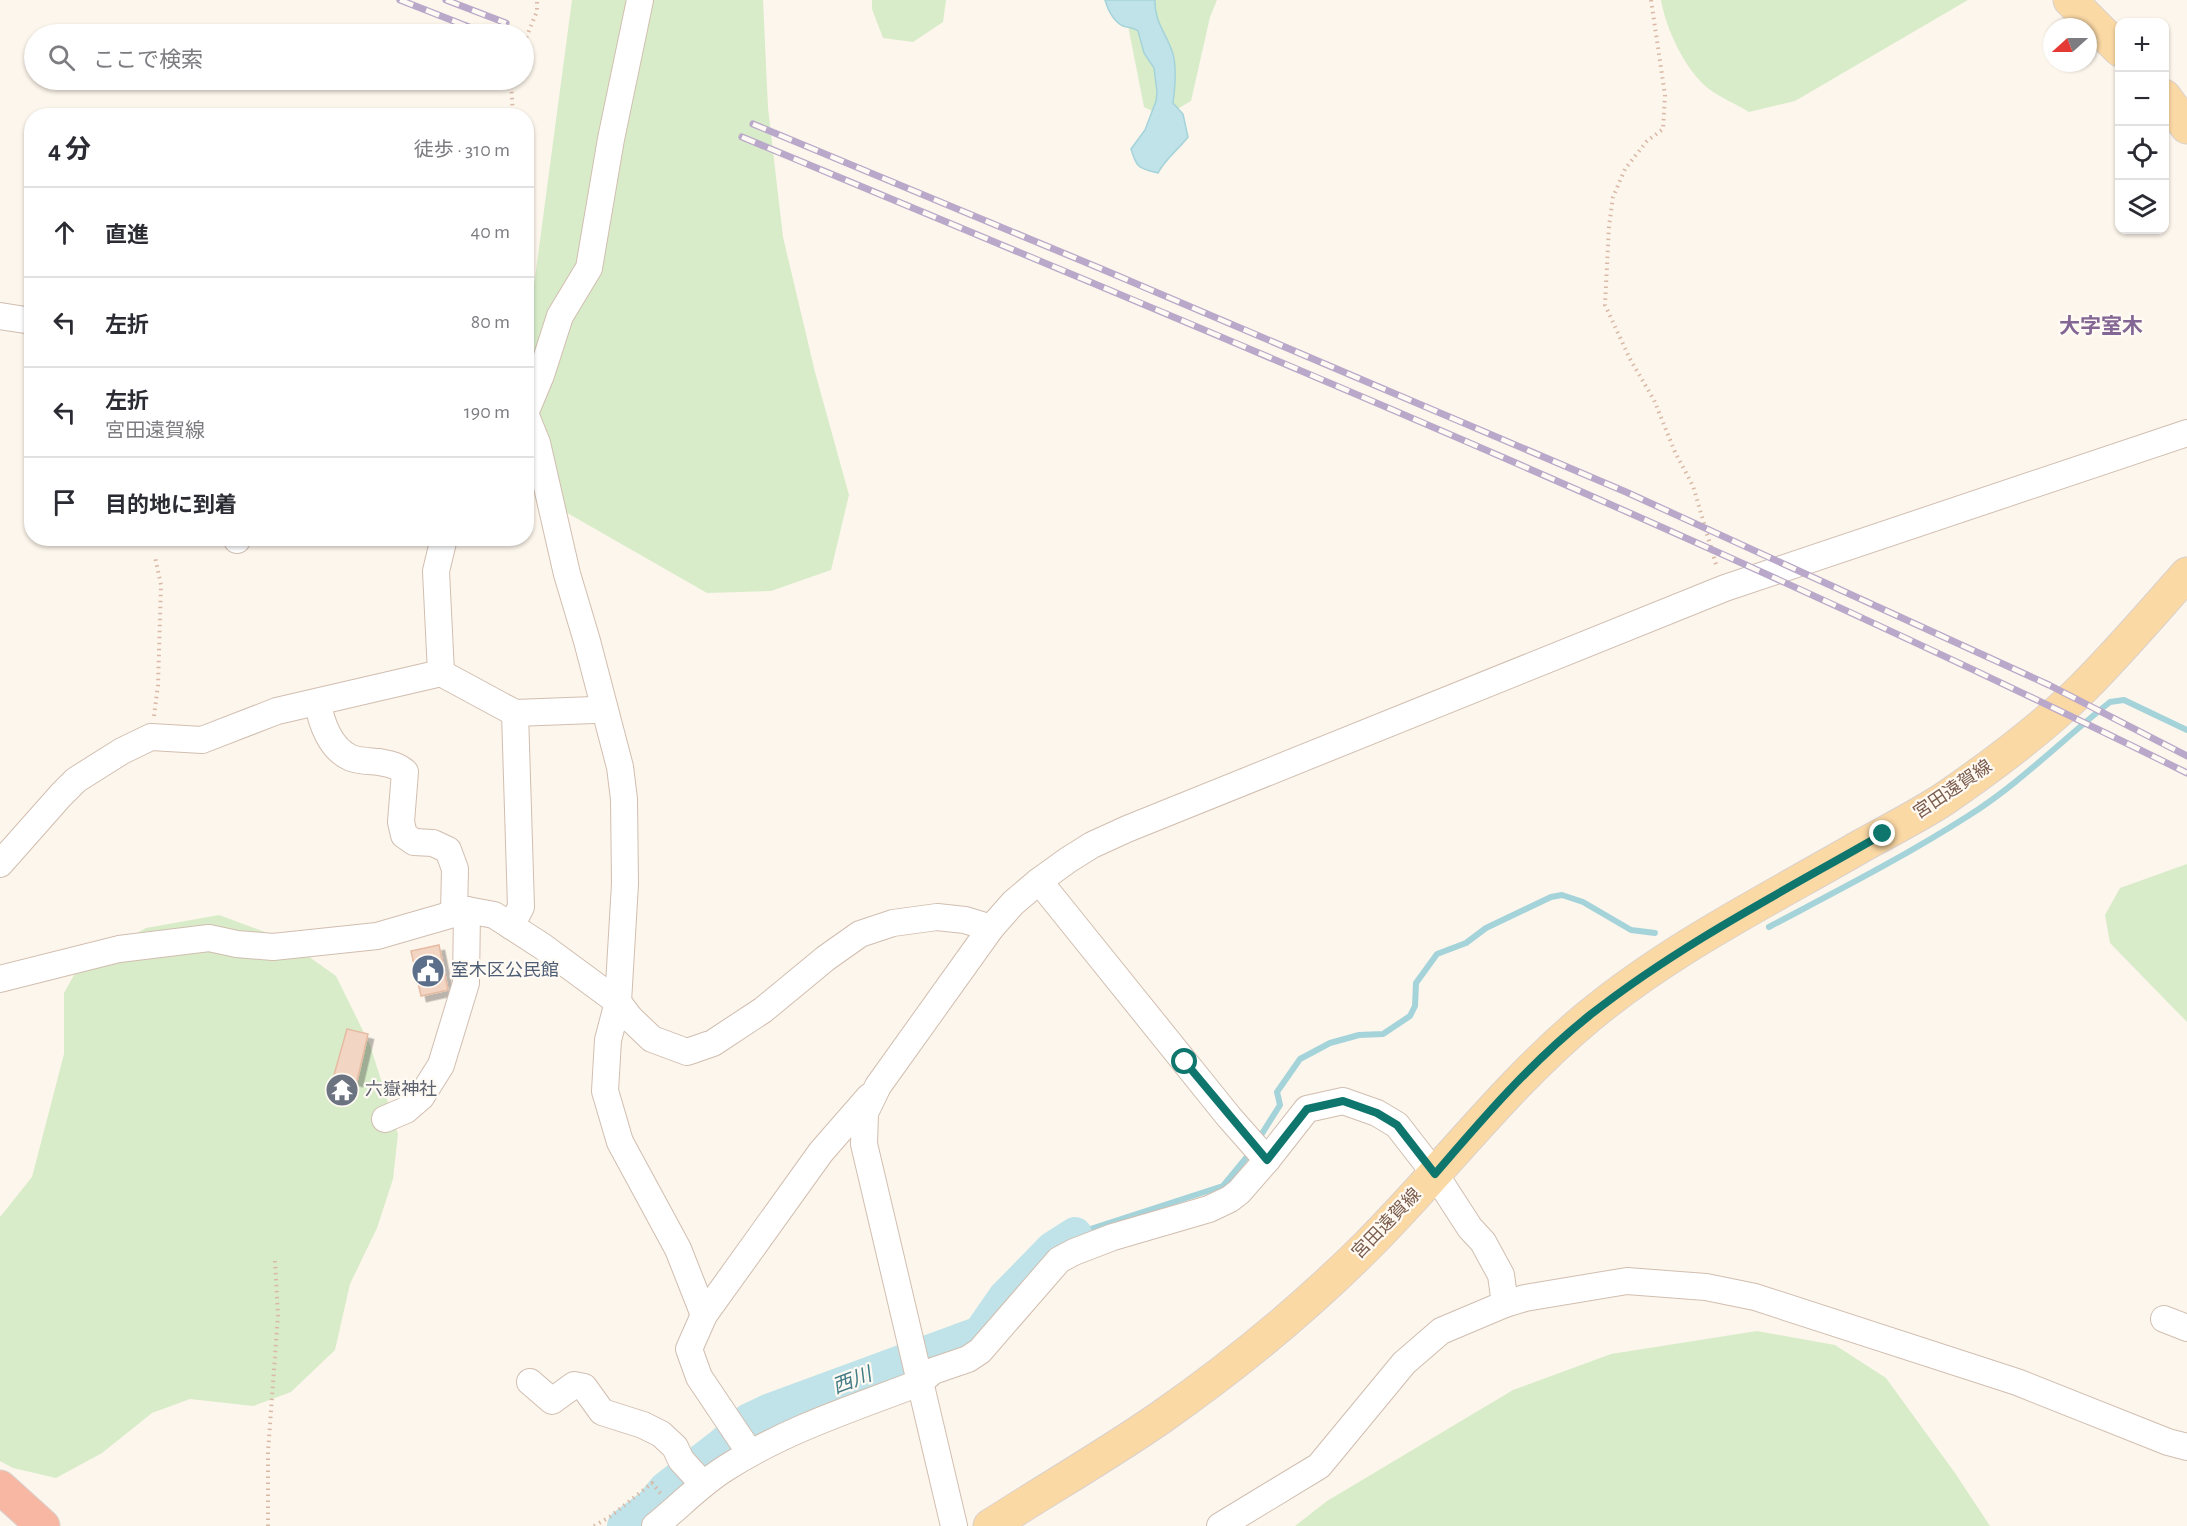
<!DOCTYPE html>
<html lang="ja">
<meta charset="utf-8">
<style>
:root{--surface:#fff;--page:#f7f7f7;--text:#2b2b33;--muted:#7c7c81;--line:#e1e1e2}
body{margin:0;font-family:"Alegreya Sans","Noto Sans JP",sans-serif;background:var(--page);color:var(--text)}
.controls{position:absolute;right:18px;top:18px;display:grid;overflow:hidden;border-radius:12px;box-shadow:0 2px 4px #0004}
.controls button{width:54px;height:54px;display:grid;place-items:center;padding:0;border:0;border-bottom:2px solid var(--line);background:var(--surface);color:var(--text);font:30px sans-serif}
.compass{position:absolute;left:2043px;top:18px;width:54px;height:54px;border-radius:50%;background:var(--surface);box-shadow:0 2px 4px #0004;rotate:249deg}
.stop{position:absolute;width:18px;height:18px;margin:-14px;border:4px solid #0f766e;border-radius:50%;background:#fff}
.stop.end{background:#0f766e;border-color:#fff;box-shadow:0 2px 6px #0008}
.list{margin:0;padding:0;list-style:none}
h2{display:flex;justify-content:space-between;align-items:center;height:78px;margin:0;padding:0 24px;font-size:26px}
h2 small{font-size:20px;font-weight:400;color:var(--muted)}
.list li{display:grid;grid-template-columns:39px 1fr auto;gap:18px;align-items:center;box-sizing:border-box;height:90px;padding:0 24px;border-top:2px solid var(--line)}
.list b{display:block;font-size:22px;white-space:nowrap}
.list p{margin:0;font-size:20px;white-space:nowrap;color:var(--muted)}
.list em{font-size:20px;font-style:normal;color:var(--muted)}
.icon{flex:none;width:33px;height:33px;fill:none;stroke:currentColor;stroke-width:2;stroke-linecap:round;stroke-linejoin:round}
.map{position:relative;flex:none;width:2187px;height:1526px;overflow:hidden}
.search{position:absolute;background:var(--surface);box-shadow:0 2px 4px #0004;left:24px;top:24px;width:510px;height:66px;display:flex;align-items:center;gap:15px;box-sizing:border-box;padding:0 21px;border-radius:33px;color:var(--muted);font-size:22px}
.panel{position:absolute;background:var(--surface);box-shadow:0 2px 4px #0004;left:24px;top:108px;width:510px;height:438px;border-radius:24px}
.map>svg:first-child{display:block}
</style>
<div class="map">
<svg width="2187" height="1526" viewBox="0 0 2187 1526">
<defs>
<filter id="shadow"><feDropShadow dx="5.5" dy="5.5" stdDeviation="0" flood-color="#0004"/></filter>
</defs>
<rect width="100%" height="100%" fill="#fdf6ec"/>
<g fill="#d8ecc9">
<path d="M572,0H763L768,108L783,237L815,372L849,495L831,570L771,591L707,593L562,510L527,471V338Z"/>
<path d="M872,0H946L943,22L913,42L883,38L872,9Z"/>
<path d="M1123,0H1217L1210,17L1191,101L1164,117L1144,107Z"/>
<path d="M1661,0H1968L1795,101L1749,112C1736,104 1721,98 1709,89C1685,70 1666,29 1661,0Z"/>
<path d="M2187,864V1022L2110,943L2105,915L2120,888Z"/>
<path d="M219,915L284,939L336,976L370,1045L398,1134L393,1179L377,1228L350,1284L335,1350L291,1392L253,1406L190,1399L152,1413L102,1453L56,1478L13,1468L0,1461V1217L32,1177L64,1054V993L79,966L146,928Z"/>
<path d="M1757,1331L1835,1345L1886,1378L1955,1473L1990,1526H1295L1327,1501L1513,1390L1611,1354Z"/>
</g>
<path fill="#bfe3e8" stroke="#a5d3da" stroke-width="1.5" d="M1105,0H1155C1154,22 1167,34 1173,54C1177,69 1175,88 1173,103L1183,114L1188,137C1178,150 1165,159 1158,173C1139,168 1137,169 1131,149L1145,130L1156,101L1157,92L1154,68L1144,53L1138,31C1133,27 1129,28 1123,26C1113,21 1108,10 1105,0Z"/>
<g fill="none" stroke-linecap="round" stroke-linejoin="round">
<g stroke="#a5d3da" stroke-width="6">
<path d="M1769,927C1835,892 1904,857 1968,816C2019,784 2062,740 2110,702L2124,700L2187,730"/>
<path d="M1258,1140L1280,1105L1277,1092L1300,1059L1330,1043L1359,1035L1383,1034L1410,1016L1415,1006L1416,983L1437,954L1466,943L1486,928L1551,897L1562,895L1583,902L1631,930L1655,933"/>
<path d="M1075,1234L1223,1186L1251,1152"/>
</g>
<path stroke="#bfe3e8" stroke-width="34" d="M624,1526L651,1506L665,1489L723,1444L749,1420L768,1411L980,1333L1005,1297L1053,1248L1075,1234"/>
</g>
<g fill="#f3d5c3" stroke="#e6bba3" stroke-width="1.5" filter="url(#shadow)">
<path d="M439,945L448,990L421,996L411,951Z"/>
<path d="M347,1029L368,1034L357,1081L334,1075Z"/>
</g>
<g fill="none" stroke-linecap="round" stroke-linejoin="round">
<g stroke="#d1beb0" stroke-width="28">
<g id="minor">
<path d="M0,316L32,321"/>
<path d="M526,411L541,375L560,316L589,268L611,139L640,0"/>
<path d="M526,416L537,443L567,574L587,641L620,767L624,799L625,884L618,1002L608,1040L605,1091L620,1142L678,1249L704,1315"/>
<path d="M237,538V540"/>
<path d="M441,673L436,571L444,538"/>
<path d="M318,703C321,722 330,749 351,758C359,761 370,761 379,762C389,764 397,765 405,772L401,822L404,835L414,842L433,843L448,850L455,869L454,913"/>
<path d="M0,864L61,795L76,780L122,751L151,737L202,740L277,711L441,673L515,713L594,710L604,707"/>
<path d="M1039,881L1229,1117L1267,1160L1307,1109L1343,1101L1377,1113L1397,1125L1435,1174L1470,1228L1483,1242L1501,1275L1505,1304"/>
<path d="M511,926L521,907L515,713"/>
<path d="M0,979L119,949L209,938L237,944L273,947L377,936L467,910L494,915L542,946L618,1002L630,1018L652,1039L687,1052L713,1043L763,1010L826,958L860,934L893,923L937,917L965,920L991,928"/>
<path d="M385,1119L406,1110L421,1097L441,1065L466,983L467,910"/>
<path d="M2164,1319L2187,1328"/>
<path d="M530,1382L552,1401L574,1385L584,1387L602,1412L643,1425L661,1434L675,1447L681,1460L703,1484"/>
<path d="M750,1453L699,1377L689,1349L704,1315L821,1152L869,1097"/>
<path d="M655,1526C679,1507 700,1484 726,1468C785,1430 854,1408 919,1383L933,1371L968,1359L980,1351L1059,1260L1074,1252L1113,1237L1209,1209L1230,1199L1239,1192L1267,1160"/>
<path d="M954,1526L864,1144L865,1113L878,1086L991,928L1013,903L1039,881L1068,860L1092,845L1127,829L1725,588L2187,433"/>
<path d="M1220,1526L1319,1466L1404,1363L1441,1331L1505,1304L1525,1298L1627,1281L1706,1287L1755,1297L2017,1382L2168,1442L2187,1447"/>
</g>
</g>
<g stroke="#dad1cd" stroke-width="35">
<g id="major">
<path d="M2070,0L2120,50"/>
<path d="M2164,96L2187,127"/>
<path d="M990,1526C1046,1490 1105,1456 1160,1418C1233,1367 1304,1309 1368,1245C1443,1170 1506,1085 1588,1017C1671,948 1770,899 1863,845C1890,830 1918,816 1944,799C1992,766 2041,730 2083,688C2119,652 2153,612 2187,574"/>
</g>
</g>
<g stroke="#dad1cd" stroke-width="35">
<path id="highway" d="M0,1487L43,1526"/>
</g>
<g stroke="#d9b8a5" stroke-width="4" stroke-dasharray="1.5 4.5" stroke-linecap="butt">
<path d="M1651,0L1665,95L1663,129L1647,141L1625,169L1613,197L1609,226L1605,305L1630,359L1654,400L1675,452L1693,486L1717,568"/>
<path d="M524,43L537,11V0"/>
<path d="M511,80L513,116"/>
<path d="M154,716L158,685L161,585L155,557"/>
<path d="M268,1526V1452L278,1315L275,1261"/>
<path d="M594,1526L611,1516L652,1483L661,1494"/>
</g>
<use href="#minor" stroke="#fff" stroke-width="26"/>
<use href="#major" stroke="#fbd9a5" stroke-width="33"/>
<use href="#highway" stroke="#f7b7a3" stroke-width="33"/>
<g stroke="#b9a8c9" stroke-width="7">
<g id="rail">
<path d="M400,0L487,34"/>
<path d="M446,0L506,23"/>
<path d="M753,124L1104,270L1626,492L2049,685L2187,756"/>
<path d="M742,137C1228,339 1715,539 2187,773"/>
</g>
</g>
<use href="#rail" stroke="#fffaf3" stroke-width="4.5" stroke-dasharray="14" stroke-linecap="butt"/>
</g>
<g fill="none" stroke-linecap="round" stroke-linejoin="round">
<path stroke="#0f766e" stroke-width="8" d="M1185,1062L1267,1160L1307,1109L1343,1101L1377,1113L1397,1125L1435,1174C1483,1118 1532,1061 1590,1015C1680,944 1784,891 1883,834"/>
</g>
<defs>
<g id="civic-disc" transform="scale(1.725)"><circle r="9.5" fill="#5c6f8a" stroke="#fffaf3"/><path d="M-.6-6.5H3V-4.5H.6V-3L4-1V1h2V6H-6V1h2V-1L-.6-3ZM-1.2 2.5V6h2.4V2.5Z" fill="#fff"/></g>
<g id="temple-disc" transform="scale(1.725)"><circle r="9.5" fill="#6b7280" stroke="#fffaf3"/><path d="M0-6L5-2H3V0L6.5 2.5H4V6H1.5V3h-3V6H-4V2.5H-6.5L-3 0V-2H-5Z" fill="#fff"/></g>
</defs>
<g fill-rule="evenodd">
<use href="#civic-disc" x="428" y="971"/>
<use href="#temple-disc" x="342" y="1090"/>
</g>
<g text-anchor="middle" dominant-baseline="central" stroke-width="4.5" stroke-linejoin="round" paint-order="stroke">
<g font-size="18" fill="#7a5c4d" stroke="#fffaf3">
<text transform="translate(1953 790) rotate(-34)">宮田遠賀線</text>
<text transform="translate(1387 1224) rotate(-46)">宮田遠賀線</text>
</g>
<g font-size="18" fill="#4e5e75" stroke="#fffaf3" text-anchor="start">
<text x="451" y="971">室木区公民館</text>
</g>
<g font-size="18" fill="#5b616d" stroke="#fffaf3" text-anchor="start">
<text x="365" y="1090">六嶽神社</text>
</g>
<g font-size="20" font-style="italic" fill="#437c86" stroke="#fffaf3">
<text transform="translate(852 1381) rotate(-21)">西川</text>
</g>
<g font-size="21" font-weight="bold" fill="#846695" stroke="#fffaf3">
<text x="2101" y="326">大字室木</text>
</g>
</g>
</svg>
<div class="controls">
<button>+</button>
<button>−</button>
<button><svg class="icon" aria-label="locate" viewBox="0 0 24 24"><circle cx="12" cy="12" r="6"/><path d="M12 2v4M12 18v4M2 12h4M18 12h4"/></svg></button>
<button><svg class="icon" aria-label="layers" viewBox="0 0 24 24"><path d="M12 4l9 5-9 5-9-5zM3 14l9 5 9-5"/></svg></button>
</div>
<svg class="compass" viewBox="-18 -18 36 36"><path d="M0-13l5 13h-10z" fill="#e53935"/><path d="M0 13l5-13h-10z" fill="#7c7c81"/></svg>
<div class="stop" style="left:1185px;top:1062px"></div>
<div class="stop end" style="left:1883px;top:834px"></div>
<div class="search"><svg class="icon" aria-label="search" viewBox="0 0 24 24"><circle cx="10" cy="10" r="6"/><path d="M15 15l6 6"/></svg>ここで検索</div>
<section class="panel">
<h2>4 分<small>徒歩 · 310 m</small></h2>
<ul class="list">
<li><svg class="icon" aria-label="ahead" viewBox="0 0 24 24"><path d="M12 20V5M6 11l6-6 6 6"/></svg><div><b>直進</b></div><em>40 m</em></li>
<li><svg class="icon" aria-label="left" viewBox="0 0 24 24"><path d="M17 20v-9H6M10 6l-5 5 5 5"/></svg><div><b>左折</b></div><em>80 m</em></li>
<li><svg class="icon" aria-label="left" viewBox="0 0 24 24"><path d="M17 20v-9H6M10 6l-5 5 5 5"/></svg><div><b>左折</b><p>宮田遠賀線</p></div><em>190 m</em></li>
<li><svg class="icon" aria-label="arrive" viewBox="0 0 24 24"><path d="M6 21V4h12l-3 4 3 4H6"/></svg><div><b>目的地に到着</b></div></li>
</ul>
</section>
</div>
